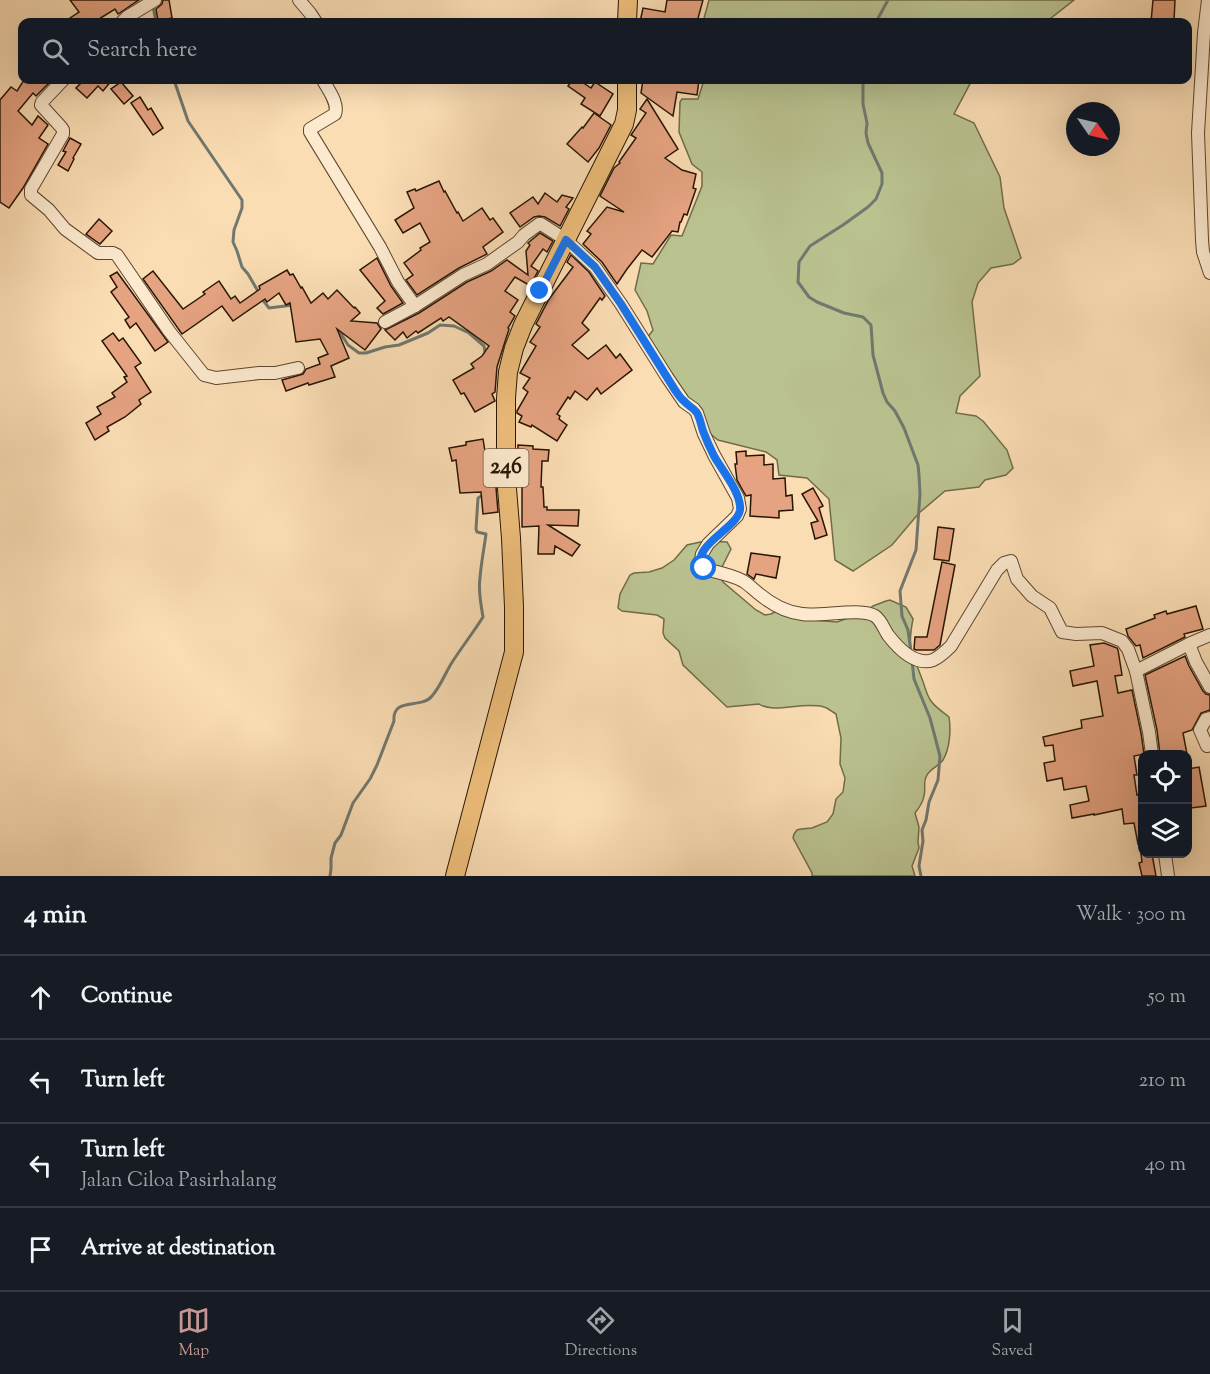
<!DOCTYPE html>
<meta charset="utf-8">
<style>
:root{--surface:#171b24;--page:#242831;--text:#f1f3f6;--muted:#9ea1a6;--line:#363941;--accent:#c59692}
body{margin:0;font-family:"Sorts Mill Goudy",serif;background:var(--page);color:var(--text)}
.controls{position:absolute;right:18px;bottom:18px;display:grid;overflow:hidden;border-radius:12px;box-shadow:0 6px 24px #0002}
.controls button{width:54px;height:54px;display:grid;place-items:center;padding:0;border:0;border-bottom:2px solid var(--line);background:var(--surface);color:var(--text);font:30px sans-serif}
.compass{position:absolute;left:1066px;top:102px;width:54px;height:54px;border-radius:50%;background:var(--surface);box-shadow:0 6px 24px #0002;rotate:124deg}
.stop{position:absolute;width:18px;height:18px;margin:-14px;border:4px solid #1a73e8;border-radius:50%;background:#fff}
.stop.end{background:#1a73e8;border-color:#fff;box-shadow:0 2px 6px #0008}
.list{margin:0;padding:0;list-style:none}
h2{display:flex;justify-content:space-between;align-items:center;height:78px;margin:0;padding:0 24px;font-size:26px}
h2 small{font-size:20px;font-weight:400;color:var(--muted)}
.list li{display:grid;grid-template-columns:39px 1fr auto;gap:18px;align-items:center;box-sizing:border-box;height:84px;padding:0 24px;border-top:2px solid var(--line)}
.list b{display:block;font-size:22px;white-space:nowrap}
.list p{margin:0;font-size:20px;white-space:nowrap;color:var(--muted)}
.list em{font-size:20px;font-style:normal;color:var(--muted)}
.icon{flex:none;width:33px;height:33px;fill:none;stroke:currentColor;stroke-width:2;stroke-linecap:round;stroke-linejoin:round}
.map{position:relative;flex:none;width:1210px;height:876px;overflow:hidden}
.search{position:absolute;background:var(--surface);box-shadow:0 6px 24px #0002;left:18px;right:18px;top:18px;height:66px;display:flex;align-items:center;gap:15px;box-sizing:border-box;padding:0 21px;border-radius:12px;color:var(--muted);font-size:22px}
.sheet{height:414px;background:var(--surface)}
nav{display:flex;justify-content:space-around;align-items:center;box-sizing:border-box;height:84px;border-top:2px solid var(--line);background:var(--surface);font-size:16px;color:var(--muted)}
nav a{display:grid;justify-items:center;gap:3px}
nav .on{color:var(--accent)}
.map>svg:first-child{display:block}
</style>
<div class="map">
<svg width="1210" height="876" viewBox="0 0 1210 876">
<rect width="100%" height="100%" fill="#fbddb4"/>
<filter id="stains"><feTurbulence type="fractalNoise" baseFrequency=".00333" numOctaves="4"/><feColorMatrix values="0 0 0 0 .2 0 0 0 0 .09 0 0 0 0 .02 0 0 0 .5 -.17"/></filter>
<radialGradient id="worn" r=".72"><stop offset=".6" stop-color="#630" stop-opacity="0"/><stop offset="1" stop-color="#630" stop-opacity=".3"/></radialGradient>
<g fill="#bac290" stroke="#706c4a" stroke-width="1.5">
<path d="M709,0H1074L1046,22H703Z"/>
<path d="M704,80H972L954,114L974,123L1000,177L1004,208L1021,258L1013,264L991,268L978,283L972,302L980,376L960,396L956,413L976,416L983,421L1007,450L1013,468L1006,475L985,480L979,487L945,491L919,513L892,545L853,571L835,560L829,499L807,478L779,475L777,460L766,452L718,440L708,432L683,396L647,338L653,330L647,311L635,290L641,263L653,264L671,235L682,236L702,186V172L692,164L679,132L680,102L682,99H698Z"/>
<path d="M705,541L727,542L731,549L719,573L723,582L756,610L765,615L771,614L779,610L798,619L837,622L867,611L873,606L886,601L890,600L906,607L913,619C907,649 912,652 922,679C925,686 926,694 931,701C935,707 943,712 949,717C951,730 950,748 943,760C938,767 929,769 926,777C923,783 926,790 924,796C923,802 919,808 915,813L919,827L918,842L919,848L912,866L915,876H812V873L793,838L794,834L797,830L801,829L812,828L827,822L833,814L836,799L843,792L845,778L840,764L841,738L836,714C832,712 828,708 824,707C804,701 773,714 759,704L727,707L683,665L679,651L665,638L663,633L664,619L657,615L622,611L618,608L620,594L630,575L634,573L649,572L662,568L674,560L687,545Z"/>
</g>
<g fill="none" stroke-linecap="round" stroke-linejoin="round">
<g stroke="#70786f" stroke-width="3">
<path d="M153,6L156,22"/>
<path d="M876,22L888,0"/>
<path d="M174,80L188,121L242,200V208L234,230L233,242L237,251L242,267L248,274L259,293"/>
<path d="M863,80V104L867,123L866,133L868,143L882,173V184L876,199L868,207L843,225L810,246L799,262L798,282L809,297L817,302L844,313L863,317L871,325L873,355L883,393L887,402L895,411L904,428L918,465L919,475L920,494L916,550L900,591L902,616L908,630L911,652"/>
<path d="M262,299L269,308L293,305"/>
<path d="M338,329L348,345L359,353H366L385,347L399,345L428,333L440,325L454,326L469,333L484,346L485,352L488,354"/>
<path d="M495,472L497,459"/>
<path d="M912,661L914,679L930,718L940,756L938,780L929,802L926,820L922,830L923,841L919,866L921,876"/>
<path d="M330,876L331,869V858L335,843L341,835L353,803L370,779L377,765L394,721C392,696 421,710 432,696C440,687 445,674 451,664C461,648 473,633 483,617C481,605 478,591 480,578C481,564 484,549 486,534L477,532L476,529L478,498L483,495"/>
</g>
</g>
<g fill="#e6a381" stroke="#271504" stroke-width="1.5">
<path d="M70,0H139L118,14L115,9L99,19L102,22H64L79,12Z"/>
<path d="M163,0H169L172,18L158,21L156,9L162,4Z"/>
<path d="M667,0H703L697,22H640L643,8L665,12Z"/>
<path d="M1153,0H1175L1174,21L1165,20V22H1151Z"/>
<path d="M24,80H52L36,96L33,93L18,111L32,125L38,116L48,125L39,138L48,144L23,188L9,208L0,202V100L11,87L17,91Z"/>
<path d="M84,80H112L103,91L98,86L87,98L76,88Z"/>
<path d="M572,80H579L591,88L595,82L613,94L600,116L581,104L585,98L568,86Z"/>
<path d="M643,80H699L697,95L677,92L673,116L641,93Z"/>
<path d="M121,82L133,96L124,104L111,89Z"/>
<path d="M140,97L148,110L151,108L163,128L153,135L131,103Z"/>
<path d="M647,99L678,149L665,158L682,170L696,174L693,188L696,189L687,215L684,214L681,222H680L678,232L672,231L652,257L642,250L627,269L617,284L602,262L583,244L591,234L587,231L607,207L624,212L600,196L614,168L620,163L619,162L636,138L631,135L646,113L640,109Z"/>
<path d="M594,113L611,125L599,148L588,162L567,144L582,127L583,128Z"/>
<path d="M70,138L81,144L73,158L74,159L68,171L58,165L66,152L63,151Z"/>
<path d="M439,181L444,192L445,191L457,213L458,212L463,221L482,208L490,220L493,218L503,232L483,247L487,254L459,268L417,295L406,280L413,275L404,263L421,250L420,248L430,242L420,223L403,233L395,220L414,208L407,192L415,189L416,191Z"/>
<path d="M545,193L557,202L562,195L573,198L566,207L569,209L560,226L545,217L539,216L534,217L520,227L510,213L533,197L538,204Z"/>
<path d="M99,219L112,231L100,244L86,234Z"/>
<path d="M540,233L553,241L547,252L543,249L531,266L538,271L530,286L529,288V285L515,277L505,291L518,300L510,312L515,316L508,328L509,329L497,367L495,392L492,394L495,401L475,412L464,393L461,394L453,380L474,368L471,364L482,356L489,346L449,317L443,321L441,318L418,333L416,331L407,338L403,332L395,340L385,330L419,313L467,282L491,271L507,260L528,275L526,251L530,245L528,243Z"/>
<path d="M571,255L589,272L605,296L602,300L600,298L582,323L589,330L572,345L588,359L606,345L616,358L620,354L632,370L601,394L597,388L587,400L575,391L570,399L568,397L557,414L560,416L559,419L567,425L557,441L532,425L531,427L519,422L522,416L517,413V411L528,392L523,388L530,378L520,373L536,346L530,342L540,327L536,324L549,299L573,267L567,262Z"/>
<path d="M377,258L391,286L403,303L383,314L377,308L385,301L360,270Z"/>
<path d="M287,270L290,275L293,274L301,288L302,287L311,303L323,293L328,299L337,290L354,308L355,307L360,313L351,321L377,323L381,329L365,350L337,329L349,358L331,366L335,377L309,385L308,383L286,391L282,380L303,374L306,369L320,364L318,358L328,354L320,339L296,342L290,303L286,305L279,293L267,302L265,299L233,321L222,306L182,334L143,279L153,271L183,309L205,294L203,292L219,281L231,299L235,296L240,303L260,289L259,286Z"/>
<path d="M117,272L168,342L155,351L136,323L130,328L125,320L129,317L111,292L117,287L110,276Z"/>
<path d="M113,333L119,341L123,338L141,363L135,367L151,392L139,400L141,404L125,417L107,427L109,431L95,440L86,423L101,414L97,407L115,397L112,393L127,382L124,377L127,376L102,341Z"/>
<path d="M483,439L489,476L495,475L498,512L483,514L481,492L460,493L456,460L452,461L449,448L466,445V442Z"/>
<path d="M518,445L533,446V449L549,450L548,461H542L541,487H543L544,507H547V510H579L578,526L548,525L580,545L572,556L555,546L554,554H538L539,526L522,527V483L518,482L519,457H518Z"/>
<path d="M746,451V456L764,455V465L773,464V479L785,478L786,496L792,495L793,510L779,511V518L750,516L751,495L746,496L737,480L735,464H737L736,452Z"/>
<path d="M813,488L823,506L819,508L827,535L815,539L811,523L818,521L802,494Z"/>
<path d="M938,527L954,529L949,561L934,559Z"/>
<path d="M751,553L780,557L776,578L756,574L754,579L747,574Z"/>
<path d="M942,562L955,565L940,645L934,650H916L914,649L915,637H927Z"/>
<path d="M1196,606L1203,629L1184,634L1185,637L1143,658L1140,645L1136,646L1128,636L1126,629L1155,618L1154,615L1166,611L1167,614Z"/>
<path d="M1104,643L1117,648L1118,650L1122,675L1115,676L1118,693L1132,690L1141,733L1144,754L1134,756L1137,775H1134L1137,795L1142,794L1143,799V843L1138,844L1134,823L1124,824L1122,809L1094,815V814L1072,818L1070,805L1089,801L1086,786L1064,790L1062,778L1047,781L1044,763L1055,761L1053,745L1045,746L1043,737L1082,728L1081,720L1103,716L1097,681L1073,686L1070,671L1094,666L1090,645Z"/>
<path d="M1185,656L1189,666L1203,691L1206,694L1210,695V710L1201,713L1192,730L1183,733L1187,754H1160L1157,730L1145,675Z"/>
<path d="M1199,767L1206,806L1191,808L1190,802L1188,803V769Z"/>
<path d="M1141,854H1152L1156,876H1142L1139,863L1142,862Z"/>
</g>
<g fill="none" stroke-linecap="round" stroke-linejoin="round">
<g stroke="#5c4730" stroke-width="14">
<g id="street">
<path d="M299,0L310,13L316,22"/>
<path d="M1208,0L1204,33L1198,133L1202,240L1203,252L1210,273"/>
<path d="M122,22L127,17L155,0"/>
<path d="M63,80L42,102L41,105L61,127L63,130V134L31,189V195L49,210L65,229L98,253H113L117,255L169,331L204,375L216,378L259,373H275L298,368"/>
<path d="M323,80C328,90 339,103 335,114L310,129V132L380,247L398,282L415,306"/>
<path d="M385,322L415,306L463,275L487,264L518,242L524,235L539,224H541L566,240L595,267L621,304L667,377L684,402L694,409L697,413L704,434L714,455L738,498L740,509L737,516L708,544L702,554L701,560L702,565L704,569C717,572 732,575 743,581C748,584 753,589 758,593C771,604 785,612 802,614C820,617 861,607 875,616C881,620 884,629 888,635C898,648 915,666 933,660C940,657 946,651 951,646L997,570L1004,563L1011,561L1017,579L1032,596L1050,608L1062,632L1076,634L1102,633L1122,641L1128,649L1136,671L1149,732L1152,754"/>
<path d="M1189,644L1196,662L1210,687"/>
<path d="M1136,671L1191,643L1210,635"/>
<path d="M1210,718L1206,719L1200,730L1207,746L1210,745"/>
<path d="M1165,854L1168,876"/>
</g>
</g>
<g stroke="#271504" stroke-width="20">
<g id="primary">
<path d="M627,22L628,0"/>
<path d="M455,876L514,652V607L511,538L506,476V398L508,372L514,348L523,325L624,124L627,110V80"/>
</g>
</g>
<use href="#street" stroke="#fce9ce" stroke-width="12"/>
<use href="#primary" stroke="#eebe7a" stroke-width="18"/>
</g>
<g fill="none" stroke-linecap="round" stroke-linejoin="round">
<path stroke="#1a73e8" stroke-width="8" d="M540,291L566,240L595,267L621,304L675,390C678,394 680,398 684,401C688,406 694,408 697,413C700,418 701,425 703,431C706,439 710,448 714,456C722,470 742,494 740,510C737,529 688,547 704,568"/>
</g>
<g text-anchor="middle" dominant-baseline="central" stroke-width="4.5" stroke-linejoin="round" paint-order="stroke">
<rect fill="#fce9ce" stroke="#675541" stroke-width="1.5" x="483.5" y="449" width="45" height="38" rx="4.5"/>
<g font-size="22" font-weight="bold" fill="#271504">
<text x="506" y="468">246</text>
</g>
</g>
<rect width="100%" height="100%" filter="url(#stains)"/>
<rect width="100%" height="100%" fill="url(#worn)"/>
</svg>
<div class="controls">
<button><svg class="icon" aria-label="locate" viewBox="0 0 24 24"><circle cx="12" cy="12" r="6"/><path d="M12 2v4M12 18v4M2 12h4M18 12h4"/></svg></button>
<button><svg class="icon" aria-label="layers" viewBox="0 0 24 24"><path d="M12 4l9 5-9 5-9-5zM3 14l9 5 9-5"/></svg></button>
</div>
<svg class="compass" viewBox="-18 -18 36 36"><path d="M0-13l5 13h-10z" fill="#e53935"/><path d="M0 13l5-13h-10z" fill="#9ea1a6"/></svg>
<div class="stop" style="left:704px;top:568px"></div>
<div class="stop end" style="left:540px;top:291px"></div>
<div class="search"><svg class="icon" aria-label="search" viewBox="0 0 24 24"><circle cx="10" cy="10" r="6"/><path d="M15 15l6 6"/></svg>Search here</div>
</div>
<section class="sheet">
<h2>4 min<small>Walk · 300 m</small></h2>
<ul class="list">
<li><svg class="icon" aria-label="ahead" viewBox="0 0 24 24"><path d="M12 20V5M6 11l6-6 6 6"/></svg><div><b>Continue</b></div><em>50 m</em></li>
<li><svg class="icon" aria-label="left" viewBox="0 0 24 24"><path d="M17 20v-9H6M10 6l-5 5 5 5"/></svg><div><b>Turn left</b></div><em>210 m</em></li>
<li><svg class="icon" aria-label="left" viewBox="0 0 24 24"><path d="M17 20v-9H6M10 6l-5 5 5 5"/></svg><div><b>Turn left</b><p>Jalan Ciloa Pasirhalang</p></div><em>40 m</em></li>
<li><svg class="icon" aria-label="arrive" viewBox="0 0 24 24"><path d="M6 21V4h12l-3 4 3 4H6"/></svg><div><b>Arrive at destination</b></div></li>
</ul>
</section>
<nav>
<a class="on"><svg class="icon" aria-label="map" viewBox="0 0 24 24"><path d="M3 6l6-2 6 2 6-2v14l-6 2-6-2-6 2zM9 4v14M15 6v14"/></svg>Map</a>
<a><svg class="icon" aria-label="directions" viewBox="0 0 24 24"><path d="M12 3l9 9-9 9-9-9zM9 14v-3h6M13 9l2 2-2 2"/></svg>Directions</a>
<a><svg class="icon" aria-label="saved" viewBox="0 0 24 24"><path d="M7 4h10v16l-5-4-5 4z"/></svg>Saved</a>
</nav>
